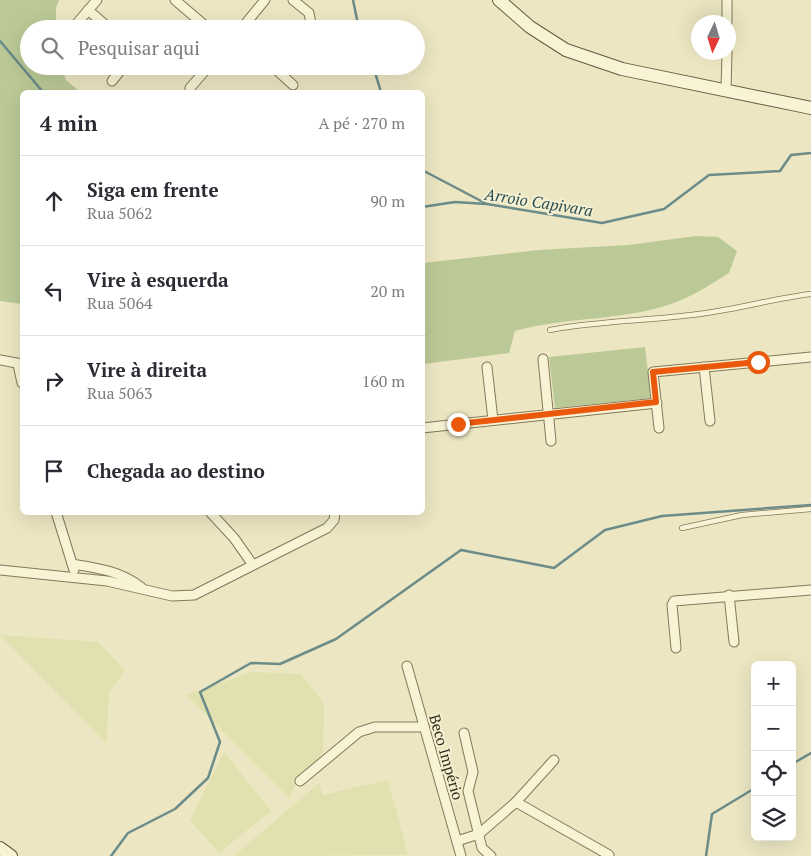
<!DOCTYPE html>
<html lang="pt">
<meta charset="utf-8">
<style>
:root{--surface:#fff;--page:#f2f2f3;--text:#2b2b33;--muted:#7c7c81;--line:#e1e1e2}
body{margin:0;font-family:"PT Serif",serif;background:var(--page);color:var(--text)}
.controls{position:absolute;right:15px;bottom:15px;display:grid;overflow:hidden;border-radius:8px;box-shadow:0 5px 20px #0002}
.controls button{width:45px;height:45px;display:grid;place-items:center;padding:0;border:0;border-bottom:1px solid var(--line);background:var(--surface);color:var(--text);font:25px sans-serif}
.compass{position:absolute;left:691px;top:15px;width:45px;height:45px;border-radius:50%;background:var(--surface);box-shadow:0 5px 20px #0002;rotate:184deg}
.stop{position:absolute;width:15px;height:15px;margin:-11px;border:4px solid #ea580c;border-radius:50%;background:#fff}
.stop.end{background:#ea580c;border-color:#fff;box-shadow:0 1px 5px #0008}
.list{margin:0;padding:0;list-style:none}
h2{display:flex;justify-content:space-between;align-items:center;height:65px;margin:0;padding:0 20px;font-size:21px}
h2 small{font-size:16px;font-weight:400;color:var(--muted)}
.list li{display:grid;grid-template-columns:32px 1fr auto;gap:15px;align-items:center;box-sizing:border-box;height:90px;padding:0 20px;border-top:1px solid var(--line)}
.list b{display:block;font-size:19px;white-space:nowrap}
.list p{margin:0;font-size:16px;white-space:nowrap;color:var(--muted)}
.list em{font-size:16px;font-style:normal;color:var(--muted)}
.icon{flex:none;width:28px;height:28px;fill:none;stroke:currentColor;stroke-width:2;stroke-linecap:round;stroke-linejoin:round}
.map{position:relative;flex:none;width:811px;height:856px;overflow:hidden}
.search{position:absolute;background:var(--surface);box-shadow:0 5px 20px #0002;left:20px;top:20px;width:405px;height:55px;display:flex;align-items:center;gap:12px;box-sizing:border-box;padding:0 18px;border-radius:28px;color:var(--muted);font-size:19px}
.panel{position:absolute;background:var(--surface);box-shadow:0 5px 20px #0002;left:20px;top:90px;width:405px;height:425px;border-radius:8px}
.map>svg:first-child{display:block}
</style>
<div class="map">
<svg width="811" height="856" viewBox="0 0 811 856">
<rect width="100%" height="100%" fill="#ece6c2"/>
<g fill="#e1e1af">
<path d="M0,635L98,642L125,671L109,692L106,743Z"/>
<path d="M252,672L301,674L324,704L323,753L297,782L289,798L186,695Z"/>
<path d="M224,752L271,811L219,853L190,820Z"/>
<path d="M388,780L408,855L234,856L319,783L323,795Z"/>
</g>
<g fill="#bbc996">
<path d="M0,0H59L56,8V29H29V66H61L66,80L80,92H22V304L0,301Z"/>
<path d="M696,236L718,237L737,251L729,273C710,285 690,298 668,305C618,321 565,317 515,331L509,353L423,364V263L538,250L628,245Z"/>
<path d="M645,347L651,398L555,408L549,357Z"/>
</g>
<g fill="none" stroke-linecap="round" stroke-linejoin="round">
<g stroke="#6b8c89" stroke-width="2.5">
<path d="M353,0L359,29"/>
<path d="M0,41L43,92"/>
<path d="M373,66L381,92"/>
<path d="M422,170L485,203"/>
<path d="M422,207L455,202L487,204L602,223L664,209L709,175L780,171L791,155L811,153"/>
<path d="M792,764L811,753"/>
<path d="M111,856L128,833L175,809L208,778L220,742L200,692L251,663L280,664L336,639L461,550L554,568L605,530L662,516L811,505"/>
<path d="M706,856L712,814L755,788"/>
</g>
<g stroke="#85785a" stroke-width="6">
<g id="lane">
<path d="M550,330C597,321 644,321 691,315C731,311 770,299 811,294"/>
<path d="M682,528L742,515L811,509"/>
</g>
</g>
<g stroke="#85785a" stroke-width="11">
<g id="street">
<path d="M175,0L209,29"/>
<path d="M293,0L309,13L312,29"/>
<path d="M88,10L110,29"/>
<path d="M727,22V0"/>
<path d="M72,29L97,0"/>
<path d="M241,29L265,0"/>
<path d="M154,66L158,69"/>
<path d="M272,66L293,85"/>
<path d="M112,81L124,66"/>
<path d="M190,88L209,66"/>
<path d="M726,90L727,52"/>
<path d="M543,359L551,441"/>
<path d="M0,360L22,364"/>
<path d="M18,364L22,383"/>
<path d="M487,367L493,420"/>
<path d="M704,367L710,421"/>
<path d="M422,428L657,403"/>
<path d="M659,428L653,372L811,357"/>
<path d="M56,512L74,570"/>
<path d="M210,512L234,538L253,565"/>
<path d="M72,564C98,568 120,571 141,587"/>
<path d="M0,570L107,581L172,596L194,595L327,528L334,520L335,512"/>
<path d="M729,595L734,642"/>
<path d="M676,648L672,605L674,601L811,590"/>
<path d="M407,666L461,856"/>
<path d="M464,733L473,772L468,791L482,848L491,856"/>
<path d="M300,781L359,732L375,727H424"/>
<path d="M516,802L609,855"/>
<path d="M457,841L479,834L516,802L554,760"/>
</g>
</g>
<g stroke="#67593d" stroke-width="14">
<g id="secondary">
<path d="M499,0L530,27L566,50L622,69L811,108"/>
<path d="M0,848L11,856"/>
</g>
</g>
<use href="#lane" stroke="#f7f3d4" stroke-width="4.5"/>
<use href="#street" stroke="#f7f3d4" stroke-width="9"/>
<use href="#secondary" stroke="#f7f3d4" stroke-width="12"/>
</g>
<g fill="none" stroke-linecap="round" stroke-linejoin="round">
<path stroke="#ea580c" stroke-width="6" d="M458,424L656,402L653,372L758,362"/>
</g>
<g text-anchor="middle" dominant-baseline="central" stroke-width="4" stroke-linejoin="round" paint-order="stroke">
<g font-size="15" fill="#352d1d" stroke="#f4f0d1">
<text transform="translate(447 757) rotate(74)">Beco Império</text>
</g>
<g font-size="16" font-style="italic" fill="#2d5054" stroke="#f4f0d1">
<text transform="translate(539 202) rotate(9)">Arroio Capivara</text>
</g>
</g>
</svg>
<div class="controls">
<button>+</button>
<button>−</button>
<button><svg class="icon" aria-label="locate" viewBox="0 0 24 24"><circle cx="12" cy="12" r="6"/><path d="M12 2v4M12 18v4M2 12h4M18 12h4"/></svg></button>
<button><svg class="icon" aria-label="layers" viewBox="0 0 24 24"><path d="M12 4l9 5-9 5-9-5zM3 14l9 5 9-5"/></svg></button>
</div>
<svg class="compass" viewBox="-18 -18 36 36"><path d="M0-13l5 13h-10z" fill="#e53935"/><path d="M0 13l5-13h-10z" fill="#7c7c81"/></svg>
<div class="stop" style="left:758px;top:362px"></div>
<div class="stop end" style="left:458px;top:424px"></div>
<div class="search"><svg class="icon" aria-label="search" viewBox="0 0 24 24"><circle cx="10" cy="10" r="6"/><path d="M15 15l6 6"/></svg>Pesquisar aqui</div>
<section class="panel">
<h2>4 min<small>A pé · 270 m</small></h2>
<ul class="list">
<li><svg class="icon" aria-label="ahead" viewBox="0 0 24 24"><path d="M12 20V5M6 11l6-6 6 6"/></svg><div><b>Siga em frente</b><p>Rua 5062</p></div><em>90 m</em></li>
<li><svg class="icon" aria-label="left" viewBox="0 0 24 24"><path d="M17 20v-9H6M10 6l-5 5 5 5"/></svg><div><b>Vire à esquerda</b><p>Rua 5064</p></div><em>20 m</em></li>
<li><svg class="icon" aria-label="right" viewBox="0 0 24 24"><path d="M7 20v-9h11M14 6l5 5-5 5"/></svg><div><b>Vire à direita</b><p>Rua 5063</p></div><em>160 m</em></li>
<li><svg class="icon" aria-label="arrive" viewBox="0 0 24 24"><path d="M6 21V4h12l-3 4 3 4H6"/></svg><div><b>Chegada ao destino</b></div></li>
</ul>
</section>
</div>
